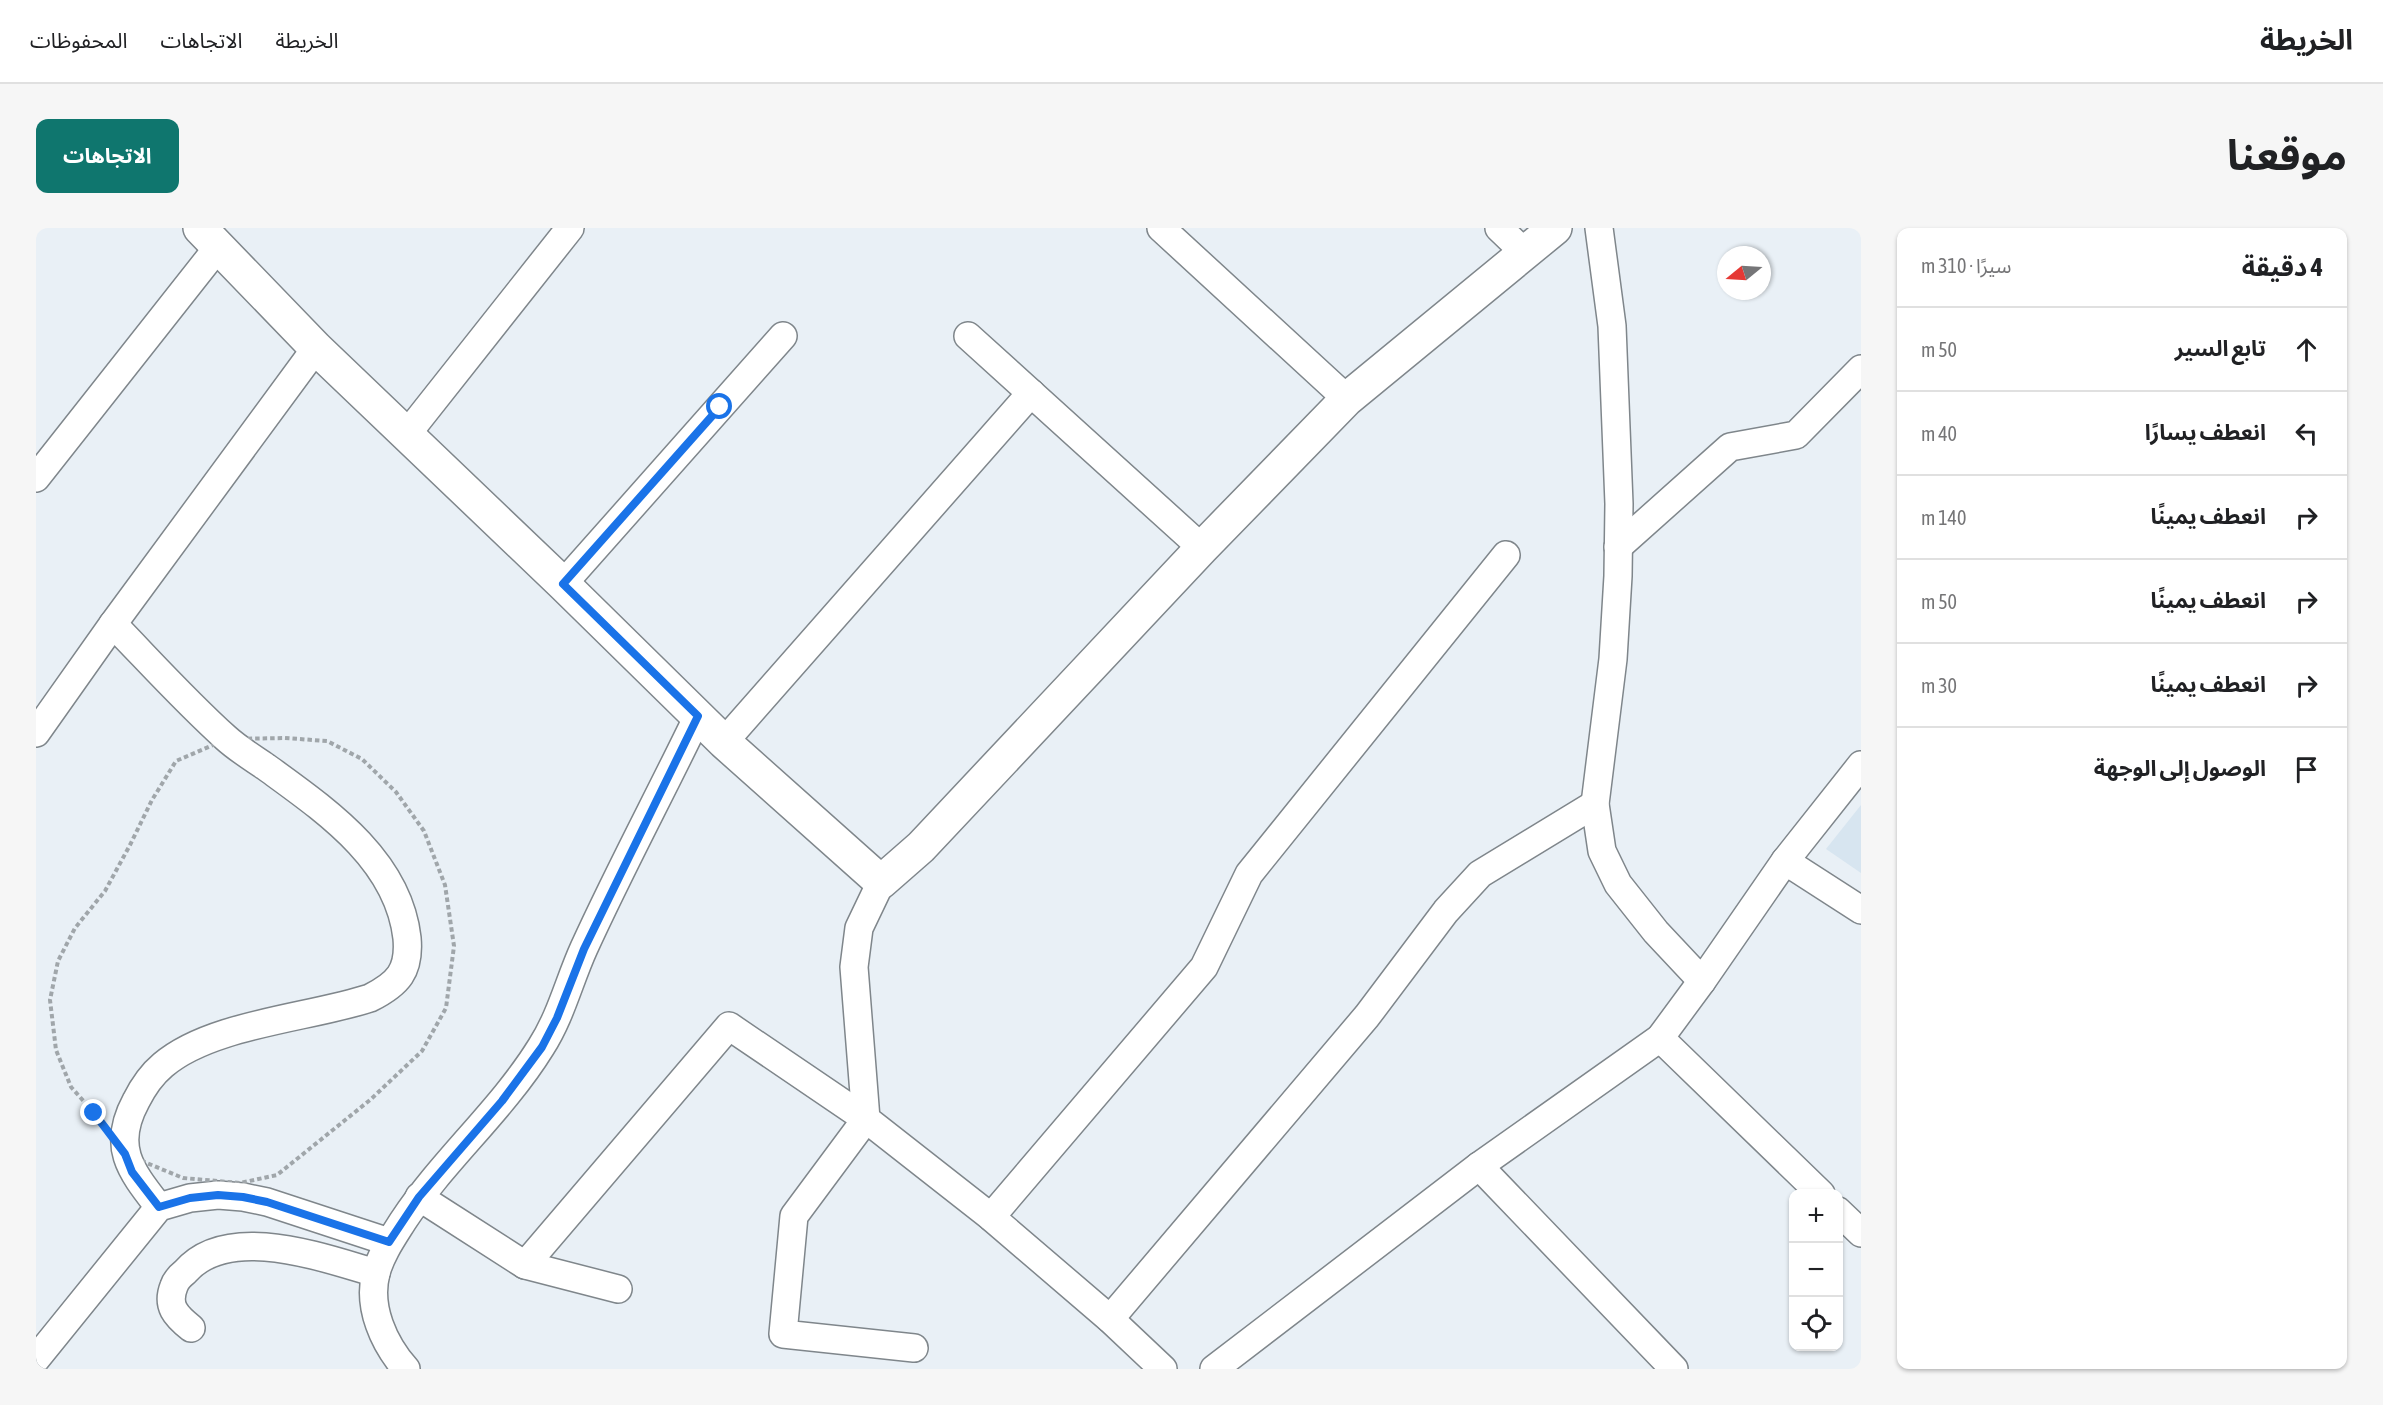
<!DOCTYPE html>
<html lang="ar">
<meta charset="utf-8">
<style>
:root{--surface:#fff;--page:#f6f6f6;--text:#202124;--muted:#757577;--line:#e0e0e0;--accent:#0f766e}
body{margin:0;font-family:"Asap Condensed","Noto Sans Arabic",sans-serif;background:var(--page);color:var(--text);direction:rtl}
.controls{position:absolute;right:18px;bottom:18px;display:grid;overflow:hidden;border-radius:12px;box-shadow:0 2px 4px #0004}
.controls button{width:54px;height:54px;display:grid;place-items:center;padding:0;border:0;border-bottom:2px solid var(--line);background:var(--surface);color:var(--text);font:30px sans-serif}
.compass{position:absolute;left:1681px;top:18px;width:54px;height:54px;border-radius:50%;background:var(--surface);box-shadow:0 2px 4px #0004;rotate:252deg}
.stop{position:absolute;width:18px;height:18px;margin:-14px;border:4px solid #1a73e8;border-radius:50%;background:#fff}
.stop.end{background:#1a73e8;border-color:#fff;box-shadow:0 2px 6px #0008}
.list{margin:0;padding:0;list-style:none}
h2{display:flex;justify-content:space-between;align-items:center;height:78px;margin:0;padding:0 24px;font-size:26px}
h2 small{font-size:20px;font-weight:400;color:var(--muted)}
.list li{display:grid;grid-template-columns:39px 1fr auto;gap:18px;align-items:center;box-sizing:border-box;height:84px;padding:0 24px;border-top:2px solid var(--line)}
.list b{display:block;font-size:22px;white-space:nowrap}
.list em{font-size:20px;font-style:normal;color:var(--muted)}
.icon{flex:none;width:33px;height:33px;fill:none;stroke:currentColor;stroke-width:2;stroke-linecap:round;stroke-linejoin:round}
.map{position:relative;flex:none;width:1825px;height:1141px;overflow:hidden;direction:ltr;border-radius:12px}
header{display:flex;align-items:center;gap:36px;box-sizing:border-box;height:84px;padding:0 30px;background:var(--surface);border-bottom:2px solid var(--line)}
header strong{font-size:28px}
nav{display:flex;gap:33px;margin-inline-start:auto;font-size:21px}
.intro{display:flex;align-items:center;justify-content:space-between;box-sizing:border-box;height:144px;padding:0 36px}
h1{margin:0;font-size:42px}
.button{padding:15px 27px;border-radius:12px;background:var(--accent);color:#fff;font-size:21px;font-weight:700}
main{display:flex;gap:36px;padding:0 36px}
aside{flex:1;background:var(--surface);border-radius:12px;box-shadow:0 2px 4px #0004}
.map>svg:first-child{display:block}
</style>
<header>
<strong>الخريطة</strong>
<nav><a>الخريطة</a><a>الاتجاهات</a><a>المحفوظات</a></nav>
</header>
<div class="intro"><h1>موقعنا</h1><a class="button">الاتجاهات</a></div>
<main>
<aside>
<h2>4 دقيقة<small>سيرًا · 310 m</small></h2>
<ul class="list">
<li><svg class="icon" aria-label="ahead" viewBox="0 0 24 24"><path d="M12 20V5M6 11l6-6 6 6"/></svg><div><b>تابع السير</b></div><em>50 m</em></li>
<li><svg class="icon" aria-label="left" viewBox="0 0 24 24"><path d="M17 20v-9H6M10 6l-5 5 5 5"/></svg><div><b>انعطف يسارًا</b></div><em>40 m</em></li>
<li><svg class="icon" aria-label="right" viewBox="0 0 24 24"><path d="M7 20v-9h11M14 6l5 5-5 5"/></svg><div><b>انعطف يمينًا</b></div><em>140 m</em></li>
<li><svg class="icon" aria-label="right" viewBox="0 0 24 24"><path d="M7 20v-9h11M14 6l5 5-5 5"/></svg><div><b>انعطف يمينًا</b></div><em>50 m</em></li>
<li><svg class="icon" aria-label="right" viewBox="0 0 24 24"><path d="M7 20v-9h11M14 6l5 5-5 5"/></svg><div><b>انعطف يمينًا</b></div><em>30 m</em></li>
<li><svg class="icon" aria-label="arrive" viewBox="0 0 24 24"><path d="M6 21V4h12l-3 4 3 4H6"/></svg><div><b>الوصول إلى الوجهة</b></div></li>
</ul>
</aside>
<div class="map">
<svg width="1825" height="1141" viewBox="0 0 1825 1141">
<rect width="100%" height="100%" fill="#e9f0f6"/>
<path fill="#d7e5f0" d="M1825,577V645L1790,621Z"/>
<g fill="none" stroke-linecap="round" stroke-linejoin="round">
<g stroke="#7f868b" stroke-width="30">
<g id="minor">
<path d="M1125,0L1311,171"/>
<path d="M1463,0L1489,25"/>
<path d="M1563,0L1576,98L1583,276L1582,348L1577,431L1559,576L1566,623L1582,656L1620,704L1666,753L1749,633L1825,537"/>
<path d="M932,108L1166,320"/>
<path d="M371,206L534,0"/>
<path d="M0,250L183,18"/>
<path d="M1582,319L1694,219L1760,207L1825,141"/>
<path d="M527,356L747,108"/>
<path d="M77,396C114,434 150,474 190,510C202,521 217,530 230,539C289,582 362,631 371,710C374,743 362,756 334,770C273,790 175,796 127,837C115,847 107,859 100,873C75,919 95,943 123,979"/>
<path d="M0,505L77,396L280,120"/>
<path d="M688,514L995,165"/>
<path d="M1749,633L1825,682"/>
<path d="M845,654L823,700L818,739L830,891L955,989L1074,1091L1127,1141"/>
<path d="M1624,810L1785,966"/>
<path d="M1443,938L1638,1141"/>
<path d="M383,969L489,1037L693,798L830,891L758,988L747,1106L878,1120"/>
<path d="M1802,983L1825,1005"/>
<path d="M955,989L1168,739L1213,646L1470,327"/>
<path d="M489,1037L582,1061"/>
<path d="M1074,1091L1331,788L1410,683L1444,646L1559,576"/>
<path d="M155,1100C140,1088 130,1078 138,1058C140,1052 144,1048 149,1044C192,994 287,1030 340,1045"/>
<path d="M0,1131L123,979L154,970L182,967L207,969L231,974L353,1014"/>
<path d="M370,1141C348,1116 331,1079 340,1045C345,1026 357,1009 367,993C408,931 466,882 505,819C525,788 533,753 548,720C584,641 625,565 662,488"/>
<path d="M1178,1141L1443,938L1624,810L1666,753"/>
</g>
</g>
<g stroke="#7f868b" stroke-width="36">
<path id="tertiary" d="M164,0L280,120L527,356L688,514L845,654L885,619L1166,320L1311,171L1519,0"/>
</g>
<path stroke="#a0a6aa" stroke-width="4" stroke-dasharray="4.5 3" stroke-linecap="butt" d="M249,510L291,513L326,531L360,564L388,603L409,657L418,718L410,780L386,823L334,872L241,947L204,955L147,950L89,926L70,898L35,859L20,822L14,772L22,733L39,700L69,663L94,617L116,572L140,533L191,511Z"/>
<use href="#minor" stroke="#fff" stroke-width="27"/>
<use href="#tertiary" stroke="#fff" stroke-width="33"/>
</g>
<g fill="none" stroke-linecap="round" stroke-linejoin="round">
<path stroke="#1a73e8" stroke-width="8" d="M58,885L89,926L96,944L123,979L154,970L182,967L207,969L231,974L353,1014L383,969L466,873L506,819L521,790L548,721L662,488L527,356L684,179"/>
</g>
</svg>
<div class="controls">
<button>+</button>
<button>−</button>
<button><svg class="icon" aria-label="locate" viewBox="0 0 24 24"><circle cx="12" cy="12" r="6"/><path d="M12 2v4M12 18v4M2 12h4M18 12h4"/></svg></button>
</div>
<svg class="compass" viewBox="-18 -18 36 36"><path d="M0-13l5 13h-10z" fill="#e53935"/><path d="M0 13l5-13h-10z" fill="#757577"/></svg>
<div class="stop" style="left:684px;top:179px"></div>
<div class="stop end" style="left:58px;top:885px"></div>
</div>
</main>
